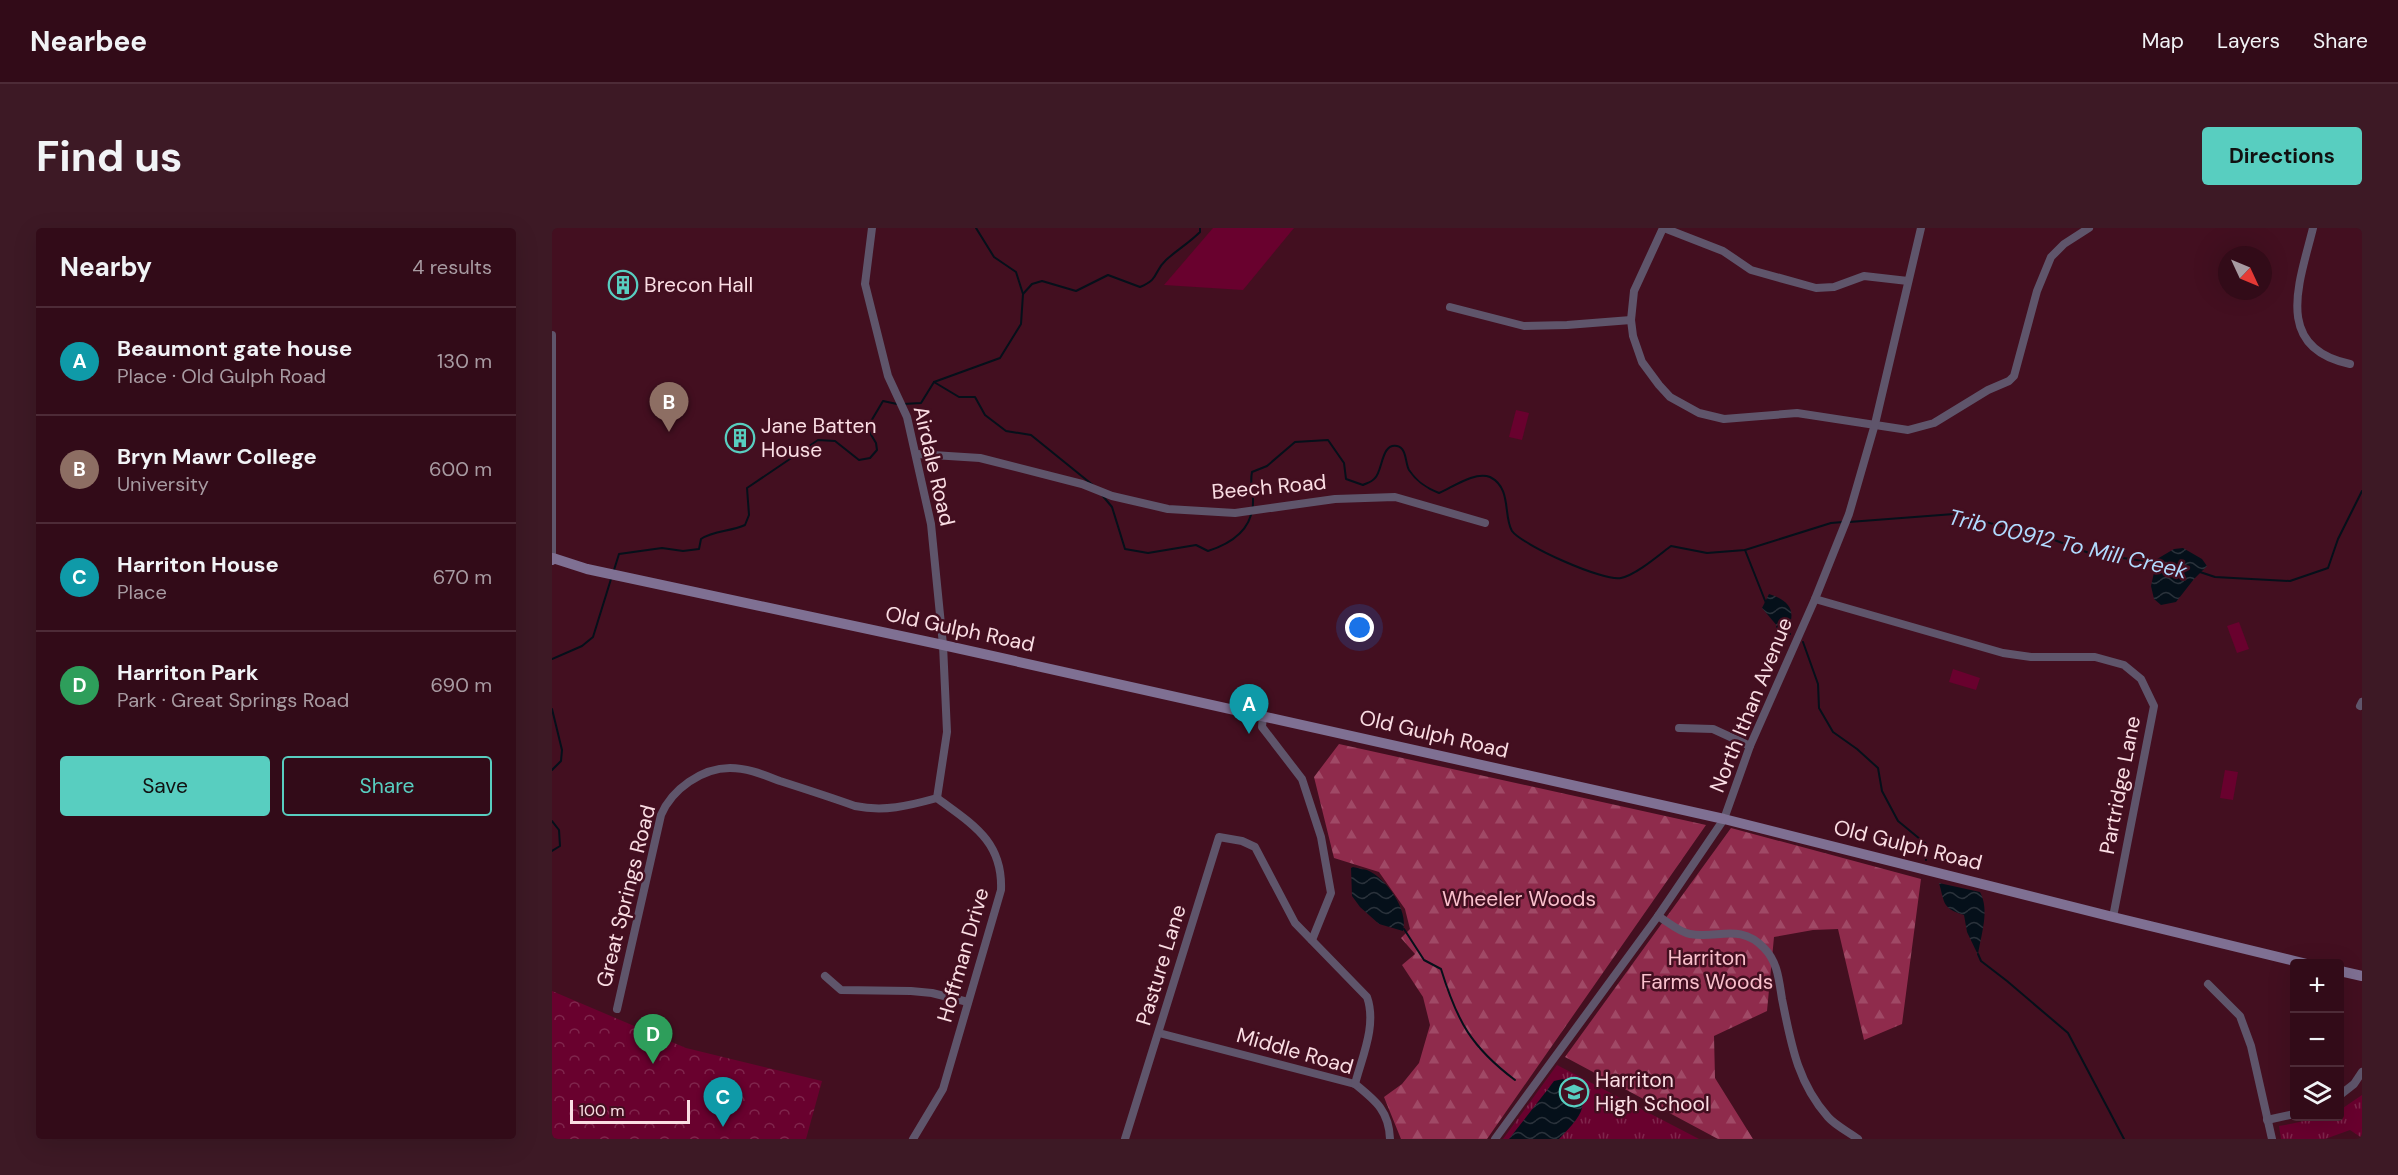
<!DOCTYPE html>
<meta charset="utf-8">
<style>
:root{--surface:#320b18;--page:#3d1925;--text:#f1f3f6;--muted:#a89ba2;--line:#4d2b37;--accent:#58cec0}
body{margin:0;font-family:"DM Sans",sans-serif;background:var(--page);color:var(--text)}
.controls{position:absolute;right:18px;bottom:18px;display:grid;overflow:hidden;border-radius:6px;box-shadow:0 6px 24px #0002}
.controls button{width:54px;height:54px;display:grid;place-items:center;padding:0;border:0;border-bottom:2px solid var(--line);background:var(--surface);color:var(--text);font:30px sans-serif}
.compass{position:absolute;left:1666px;top:18px;width:54px;height:54px;border-radius:50%;background:var(--surface);box-shadow:0 6px 24px #0002;rotate:134deg}
.scale{position:absolute;left:18px;bottom:15px;width:120px;box-sizing:border-box;padding-left:6px;border:3px solid #fadde3;border-top:0;font-size:16px;line-height:21px;white-space:nowrap;color:#fadde3;-webkit-text-stroke:4px #430f20;paint-order:stroke}
.you{position:absolute;left:808px;top:400px;width:21px;height:21px;margin:-15px;border:4px solid #fff;border-radius:50%;background:#1a73e8;box-shadow:0 0 0 9px #1a73e833}
.badge{display:grid;place-items:center;width:39px;height:39px;border-radius:50%;background:var(--accent);color:#fff;font-size:20px;font-weight:700}
.pin{position:absolute;translate:-50% -50px;filter:drop-shadow(0 2px 3px #0008)}
.pin::after{content:'';position:absolute;top:32px;width:21px;height:18px;background:inherit;clip-path:polygon(0 0,100% 0,50% 100%)}
.list{margin:0;padding:0;list-style:none}
h2{display:flex;justify-content:space-between;align-items:center;height:78px;margin:0;padding:0 24px;font-size:26px}
h2 small{font-size:20px;font-weight:400;color:var(--muted)}
.list li{display:grid;grid-template-columns:39px 1fr auto;gap:18px;align-items:center;box-sizing:border-box;height:108px;padding:0 24px;border-top:2px solid var(--line)}
.list b{display:block;font-size:22px;white-space:nowrap}
.list p{margin:0;font-size:20px;white-space:nowrap;color:var(--muted)}
.list em{font-size:20px;font-style:normal;color:var(--muted)}
.actions{display:flex;gap:12px;padding:18px 24px}
.actions a{flex:1;padding:14px 0;border:2px solid var(--accent);border-radius:6px;text-align:center;font-size:21px;color:var(--accent)}
.actions .main{background:var(--accent);color:#111}
.icon{flex:none;width:33px;height:33px;fill:none;stroke:currentColor;stroke-width:2;stroke-linecap:round;stroke-linejoin:round}
.map{position:relative;flex:none;width:1810px;height:911px;overflow:hidden;border-radius:6px}
header{display:flex;align-items:center;gap:36px;box-sizing:border-box;height:84px;padding:0 30px;background:var(--surface);border-bottom:2px solid var(--line)}
header strong{font-size:28px}
nav{display:flex;gap:33px;margin-inline-start:auto;font-size:21px}
.intro{display:flex;align-items:center;justify-content:space-between;box-sizing:border-box;height:144px;padding:0 36px}
h1{margin:0;font-size:42px}
.button{padding:15px 27px;border-radius:6px;background:var(--accent);color:#111;font-size:21px;font-weight:700}
main{display:flex;gap:36px;padding:0 36px}
aside{flex:1;background:var(--surface);border-radius:6px;box-shadow:0 6px 24px #0002}
.map>svg:first-child{display:block}
</style>
<header>
<strong>Nearbee</strong>
<nav><a>Map</a><a>Layers</a><a>Share</a></nav>
</header>
<div class="intro"><h1>Find us</h1><a class="button">Directions</a></div>
<main>
<aside>
<h2>Nearby<small>4 results</small></h2>
<ul class="list">
<li><span class="badge" style="background:#0f9aa8">A</span><div><b>Beaumont gate house</b><p>Place · Old Gulph Road</p></div><em>130 m</em></li>
<li><span class="badge" style="background:#8d6e63">B</span><div><b>Bryn Mawr College</b><p>University</p></div><em>600 m</em></li>
<li><span class="badge" style="background:#0f9aa8">C</span><div><b>Harriton House</b><p>Place</p></div><em>670 m</em></li>
<li><span class="badge" style="background:#2e9e5b">D</span><div><b>Harriton Park</b><p>Park · Great Springs Road</p></div><em>690 m</em></li>
</ul>
<div class="actions"><a class="main">Save</a><a>Share</a></div>
</aside>
<div class="map">
<svg width="1810" height="911" viewBox="0 0 1810 911">
<defs>
<pattern id="grass-tufts" width="24" height="20" patternUnits="userSpaceOnUse" patternTransform="scale(1.5)"><rect width="24" height="20" fill="#69012e"/><path d="M3 7l-1-3M5 7V3M7 7l1-3M15 17l-1-3M17 17v-4M19 17l1-3" fill="none" stroke="#7f264c"/></pattern>
<pattern id="forest-firs" width="22" height="20" patternUnits="userSpaceOnUse" patternTransform="scale(1.5)"><rect width="22" height="20" fill="#8f2b4c"/><path d="M5 1l3.5 6h-7zM16 11l3.5 6h-7z" fill="#a04966"/></pattern>
<pattern id="park-crowns" width="20" height="18" patternUnits="userSpaceOnUse" patternTransform="scale(1.5)"><rect width="20" height="18" fill="#69012e"/><path d="M2 6a3 3 0 1 1 6 0M12 15a3 3 0 1 1 6 0" fill="none" stroke="#7f264c"/></pattern>
<pattern id="water-waves" width="16" height="10" patternUnits="userSpaceOnUse" patternTransform="scale(1.5)"><rect width="16" height="10" fill="#05101a"/><path d="M0 5q4-4 8 0t8 0" fill="none" stroke="#2a323b"/></pattern>
</defs>
<rect width="100%" height="100%" fill="#430f20"/>
<g fill="url(#grass-tufts)">
<path d="M1005,837L1147,911H951Z"/>
<path d="M1810,867V910L1798,902L1773,911H1729L1727,898C1747,895 1767,888 1788,888V882Z"/>
</g>
<g fill="url(#forest-firs)">
<path d="M787,516L1154,597L935,911H849L832,869L850,856L867,835L878,797L871,769L850,737L863,726L849,710L858,701L853,681L827,644L782,630L762,549Z"/>
<path d="M1179,600L1369,651L1350,796L1312,812L1286,701L1261,702L1222,709L1215,783L1162,808L1163,850L1201,911H1166L1013,829Z"/>
</g>
<path fill="url(#park-crowns)" d="M0,763L134,820L270,853L254,911H0Z"/>
<g fill="#69012e">
<path d="M661,0H742L691,62L612,57Z"/>
<path d="M964,182L977,185L970,212L957,209Z"/>
<path d="M1687,394L1697,421L1685,425L1675,398Z"/>
<path d="M1401,441L1428,450L1424,462L1397,454Z"/>
<path d="M1673,542L1686,544L1681,572L1668,570Z"/>
</g>
<g fill="url(#water-waves)">
<path d="M1631,320L1650,331L1655,338L1642,351L1624,374L1609,377L1602,371L1599,358L1605,331L1622,321Z"/>
<path d="M1217,366C1230,370 1242,377 1239,392L1226,399L1210,380Z"/>
<path d="M801,639C805,640 811,641 815,642C834,650 857,682 851,703L827,696L808,679L800,668L799,640Z"/>
<path d="M1387,655L1428,664C1438,683 1429,706 1426,727L1415,704L1412,687C1390,680 1393,676 1387,655Z"/>
<path d="M1011,851C1046,871 1028,889 1007,911H957L996,861L1002,853Z"/>
</g>
<g fill="none" stroke-linecap="round" stroke-linejoin="round">
<g stroke="#05101a" stroke-width="2">
<path d="M424,0L442,29L464,44L471,66"/>
<path d="M382,154L407,169H423L433,187L454,203L479,207L542,258"/>
<path d="M351,176L369,175L382,154L448,130L469,96L471,66L480,56L490,53L524,63L556,47L588,59C608,51 601,44 614,32C625,22 637,15 648,4V0"/>
<path d="M550,267L560,279L573,321L596,325L644,317L656,323C681,315 702,300 701,271C700,261 698,254 700,244L715,238L743,214L776,212L792,235L794,251L811,257C815,255 820,254 823,250C831,242 829,215 845,218C855,220 853,235 857,242C865,254 874,260 887,265C901,259 923,243 938,249C960,260 951,288 960,303C970,317 1052,354 1069,350C1084,347 1107,327 1119,318L1155,325L1193,322L1279,295L1291,294"/>
<path d="M1297,294L1402,286L1465,302L1481,304L1537,325L1605,335"/>
<path d="M1193,322L1214,375"/>
<path d="M62,342L67,326L110,320L131,323L147,321L149,311C162,302 178,304 193,297L197,287L195,260L266,212L283,213L307,232L318,230L325,222L324,215L315,200L331,173L345,176"/>
<path d="M1648,344L1663,349L1738,353L1776,340L1786,311L1810,263"/>
<path d="M1225,399L1227,404L1238,406"/>
<path d="M1251,414L1266,456L1267,480L1281,504L1305,521L1326,540L1330,563L1346,593L1374,616V632"/>
<path d="M0,431L30,418L41,409L59,351"/>
<path d="M0,481L10,522L9,533L0,542"/>
<path d="M0,593L7,602L8,618L0,623"/>
<path d="M852,701L872,732L889,741C905,793 919,819 963,852"/>
<path d="M1426,726L1429,733L1455,753L1516,805L1572,911"/>
</g>
<g stroke="#5f556b" stroke-width="8">
<path d="M320,0L313,56L336,148L355,189L379,296L391,417L395,504L385,570"/>
<path d="M1111,0L1082,63L1079,92L1081,108L1090,134L1107,157L1118,169L1147,185L1172,191L1245,185L1356,202L1382,195L1436,162L1457,153L1462,148L1485,63L1499,29L1512,16L1537,0"/>
<path d="M1112,0L1171,23L1199,42L1264,60L1282,59L1312,48L1356,53"/>
<path d="M1761,0C1748,53 1720,120 1798,136"/>
<path d="M898,79L972,98L1015,97L1079,92"/>
<path d="M0,107V330"/>
<path d="M365,226L428,230L530,256L560,268L616,281L683,285L783,271L843,269L933,295"/>
<path d="M1263,371L1451,425L1479,429H1543L1572,437L1589,451L1602,478L1561,689"/>
<path d="M1808,478L1810,474"/>
<path d="M711,488L710,499L750,551L769,609L779,665L760,712"/>
<path d="M1127,500L1161,501L1198,518"/>
<path d="M1106,688C1116,694 1127,704 1138,706C1166,711 1188,695 1212,720C1226,734 1227,753 1230,771C1239,815 1245,854 1276,889C1284,898 1297,904 1306,911"/>
<path d="M273,748L289,762L359,763L380,765L416,774"/>
<path d="M1656,756L1688,788L1699,818L1720,911"/>
<path d="M65,781L109,587C120,561 150,540 178,540C196,540 212,547 228,553C253,561 278,569 303,578C332,584 356,578 385,570"/>
<path d="M607,805L803,856C824,873 837,883 838,911"/>
<path d="M1788,867L1802,856L1810,844"/>
<path d="M1715,892L1742,886"/>
<path d="M361,911L391,861L449,662C451,613 420,596 385,570"/>
<path d="M573,911L667,609L690,613L703,619L743,695L815,769C825,797 810,829 803,856"/>
<path d="M943,911L1106,688L1172,591L1198,518L1263,371L1297,286L1323,196L1369,0"/>
</g>
<g stroke="#7f7093" stroke-width="10">
<path d="M0,332L1,330L35,341L391,417L1172,591L1561,689L1755,736"/>
<path d="M1788,743L1810,748"/>
</g>
</g>
<defs>
<g id="building-ring" transform="scale(1.5)"><circle r="9.5" fill="#430f20" stroke="#58cec0" stroke-width="1.5"/><path d="M-4-6H4V6H1V3H-1V6H-4ZM-2.5-4.3h1.7v1.8h-1.7ZM.8-4.3h1.7v1.8H.8ZM-2.5-1h1.7V.8h-1.7ZM.8-1h1.7V.8H.8Z" fill="#58cec0"/></g>
<g id="school-ring" transform="scale(1.5)"><circle r="9.5" fill="#430f20" stroke="#58cec0" stroke-width="1.5"/><path d="M0-5L7-2L0 1L-7-2ZM-4 1L0 2.5L4 1V4Q0 6-4 4Z" fill="#58cec0"/></g>
</defs>
<g fill-rule="evenodd">
<use href="#building-ring" x="71" y="57"/>
<use href="#building-ring" x="188" y="210"/>
<use href="#school-ring" x="1022" y="864"/>
</g>
<g text-anchor="middle" dominant-baseline="central" stroke-width="5" stroke-linejoin="round" paint-order="stroke">
<g font-size="21" fill="#fadde3" stroke="#430f20" text-anchor="start">
<text x="92" y="57">Brecon Hall</text>
<text x="209" y="198">Jane Batten<tspan x="209" dy="24">House</tspan></text>
<text x="1043" y="852">Harriton<tspan x="1043" dy="24">High School</tspan></text>
</g>
<g font-size="21" fill="#fadde3" stroke="#430f20">
<text transform="translate(382 238) rotate(77)">Airdale Road</text>
<text transform="translate(717 259) rotate(-5)">Beech Road</text>
<text transform="translate(408 401) rotate(12)">Old Gulph Road</text>
<text transform="translate(1199 477) rotate(-68)">North Ithan Avenue</text>
<text transform="translate(882 506) rotate(13)">Old Gulph Road</text>
<text transform="translate(1568 557) rotate(-79)">Partridge Lane</text>
<text transform="translate(1356 617) rotate(14)">Old Gulph Road</text>
<text transform="translate(74 668) rotate(-76)">Great Springs Road</text>
<text transform="translate(411 727) rotate(-74)">Hoffman Drive</text>
<text transform="translate(609 737) rotate(-73)">Pasture Lane</text>
<text transform="translate(743 823) rotate(16)">Middle Road</text>
</g>
<g font-size="21" fill="#fac1cd" stroke="#430f20">
<text x="967" y="671">Wheeler Woods</text>
<text x="1155" y="730">Harriton<tspan x="1155" dy="24">Farms Woods</tspan></text>
</g>
<g font-size="22" font-style="italic" fill="#b1dbff" stroke="#430f20">
<text transform="translate(1516 316) rotate(13)">Trib 00912 To Mill Creek</text>
</g>
</g>
</svg>
<div class="controls">
<button>+</button>
<button>−</button>
<button><svg class="icon" aria-label="layers" viewBox="0 0 24 24"><path d="M12 4l9 5-9 5-9-5zM3 14l9 5 9-5"/></svg></button>
</div>
<svg class="compass" viewBox="-18 -18 36 36"><path d="M0-13l5 13h-10z" fill="#e53935"/><path d="M0 13l5-13h-10z" fill="#a89ba2"/></svg>
<div class="scale">100 m</div>
<div class="you"></div>
<div class="pin badge" style="left:697px;top:506px;background:#0f9aa8">A</div>
<div class="pin badge" style="left:117px;top:204px;background:#8d6e63">B</div>
<div class="pin badge" style="left:171px;top:899px;background:#0f9aa8">C</div>
<div class="pin badge" style="left:101px;top:836px;background:#2e9e5b">D</div>
</div>
</main>
